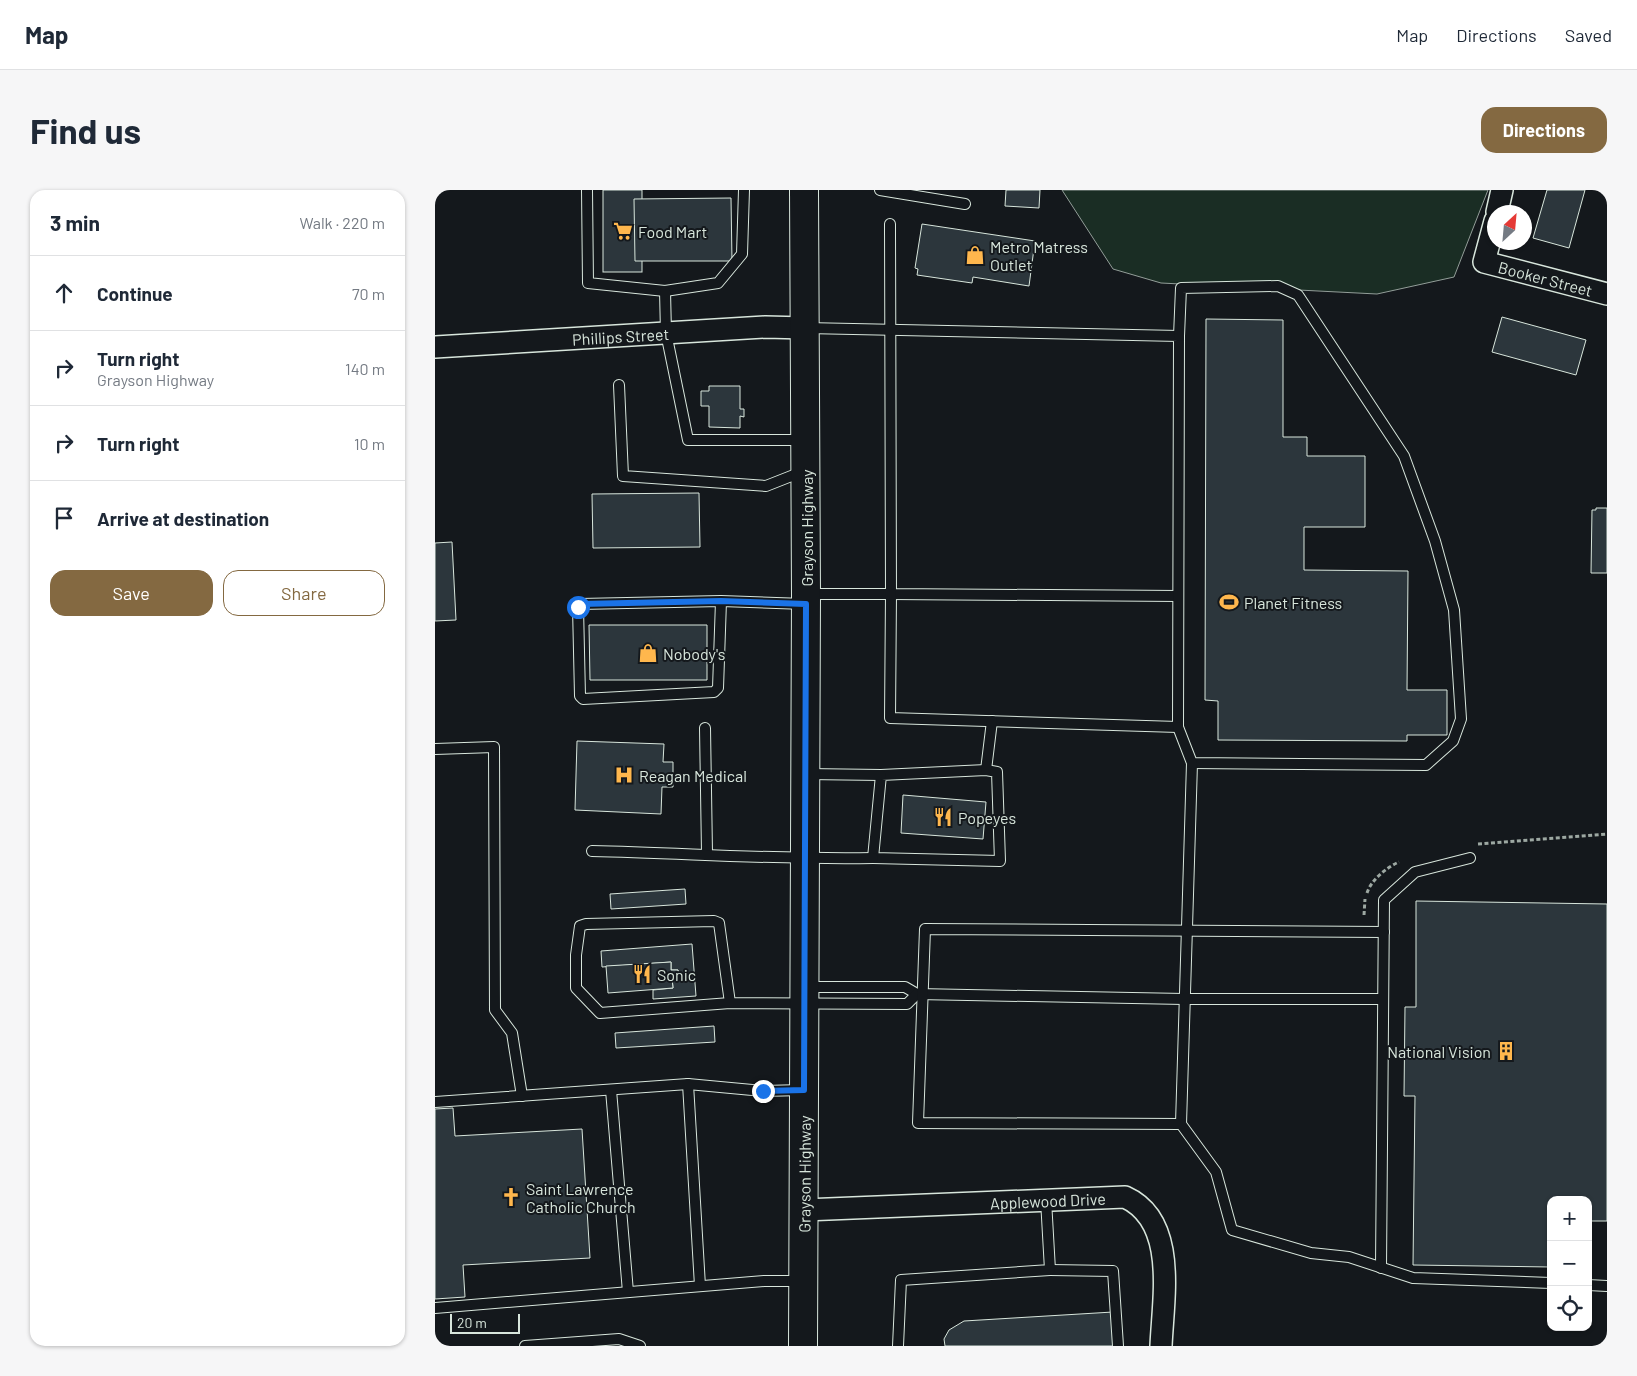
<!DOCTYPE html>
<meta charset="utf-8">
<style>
:root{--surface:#fff;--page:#f6f6f7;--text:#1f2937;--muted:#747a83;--line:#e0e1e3;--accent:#846941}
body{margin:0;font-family:Barlow,sans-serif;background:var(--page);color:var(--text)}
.controls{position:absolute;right:15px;bottom:15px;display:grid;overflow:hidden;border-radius:10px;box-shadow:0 1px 4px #0004}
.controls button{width:45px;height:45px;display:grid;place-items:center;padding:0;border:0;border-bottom:1px solid var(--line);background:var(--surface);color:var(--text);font:25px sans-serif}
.compass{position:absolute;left:1052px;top:15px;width:45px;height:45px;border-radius:50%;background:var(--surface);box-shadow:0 1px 4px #0004;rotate:26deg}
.scale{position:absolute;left:15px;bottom:12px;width:70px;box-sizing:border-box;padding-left:5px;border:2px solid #d8e6dc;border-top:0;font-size:14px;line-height:18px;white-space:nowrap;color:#d8e6dc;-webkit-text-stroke:4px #14181c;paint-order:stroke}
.stop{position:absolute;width:15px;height:15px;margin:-11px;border:4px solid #1a73e8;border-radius:50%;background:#fff}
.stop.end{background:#1a73e8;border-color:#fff;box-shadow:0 1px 5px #0008}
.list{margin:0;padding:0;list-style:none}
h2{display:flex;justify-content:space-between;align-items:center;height:65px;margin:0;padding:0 20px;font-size:21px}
h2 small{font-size:16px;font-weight:400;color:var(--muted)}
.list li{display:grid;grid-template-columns:32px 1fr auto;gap:15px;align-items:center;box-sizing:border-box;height:75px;padding:0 20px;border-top:1px solid var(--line)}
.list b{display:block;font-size:19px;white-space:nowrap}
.list p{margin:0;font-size:16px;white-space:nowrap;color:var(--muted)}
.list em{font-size:16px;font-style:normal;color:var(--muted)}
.actions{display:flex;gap:10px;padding:15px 20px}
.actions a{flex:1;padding:11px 0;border:1px solid var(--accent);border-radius:15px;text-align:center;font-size:18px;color:var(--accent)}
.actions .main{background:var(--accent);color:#fff}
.icon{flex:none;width:28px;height:28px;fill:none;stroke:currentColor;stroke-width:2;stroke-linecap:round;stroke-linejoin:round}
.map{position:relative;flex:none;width:1172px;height:1156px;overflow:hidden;border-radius:15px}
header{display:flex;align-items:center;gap:30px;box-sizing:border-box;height:70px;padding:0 25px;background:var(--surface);border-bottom:1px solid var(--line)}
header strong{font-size:24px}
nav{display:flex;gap:28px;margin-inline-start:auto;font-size:18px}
.intro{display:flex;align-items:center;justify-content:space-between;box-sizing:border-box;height:120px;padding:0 30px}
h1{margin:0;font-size:35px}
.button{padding:12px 22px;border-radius:15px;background:var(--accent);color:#fff;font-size:18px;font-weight:700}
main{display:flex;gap:30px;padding:0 30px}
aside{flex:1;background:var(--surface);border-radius:15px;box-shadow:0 1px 4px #0004}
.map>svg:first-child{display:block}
</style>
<header>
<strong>Map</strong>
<nav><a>Map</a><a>Directions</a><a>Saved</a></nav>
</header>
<div class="intro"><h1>Find us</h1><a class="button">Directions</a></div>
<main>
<aside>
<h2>3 min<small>Walk · 220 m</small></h2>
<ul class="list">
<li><svg class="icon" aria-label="ahead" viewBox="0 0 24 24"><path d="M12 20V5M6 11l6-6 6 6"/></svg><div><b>Continue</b></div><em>70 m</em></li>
<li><svg class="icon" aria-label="right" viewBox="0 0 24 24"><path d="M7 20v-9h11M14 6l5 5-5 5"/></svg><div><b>Turn right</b><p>Grayson Highway</p></div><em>140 m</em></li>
<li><svg class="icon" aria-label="right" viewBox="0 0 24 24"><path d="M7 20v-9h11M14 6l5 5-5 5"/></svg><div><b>Turn right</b></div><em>10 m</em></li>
<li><svg class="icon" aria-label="arrive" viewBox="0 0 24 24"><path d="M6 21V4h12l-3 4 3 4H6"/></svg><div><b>Arrive at destination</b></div></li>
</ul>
<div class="actions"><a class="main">Save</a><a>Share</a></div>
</aside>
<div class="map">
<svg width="1172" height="1156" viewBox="0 0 1172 1156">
<rect width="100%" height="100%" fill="#14181c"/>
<path fill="#1a2d24" stroke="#939e99" d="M627,0H1053L1019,87L942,104L726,93L678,79Z"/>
<g fill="#2c363c" stroke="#d8e6dc">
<rect x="168" y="0" width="39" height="82"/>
<path d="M571,0H605L604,18L570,16Z"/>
<path d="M1112,0H1150L1134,58L1098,48Z"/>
<path d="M296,8L297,71H200L199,9Z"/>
<path d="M487,34L600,51L594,96L538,87L537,93L482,85L483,79L480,78Z"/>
<path d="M1067,127L1151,150L1141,185L1057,162Z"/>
<path d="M771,129L848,130V247H872V266H930V337H869V380L973,381L972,500H1012V545H972V551L783,550V511L770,510Z"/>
<path d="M274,196H305V219H309V227L305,226V238L274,237V216H266V201H274Z"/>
<path d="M264,303L265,357L158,358L157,304Z"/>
<path d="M1161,318H1172V383H1156L1157,320H1161Z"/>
<path d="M17,352L21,430L0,431V353Z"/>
<path d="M154,435H272V490H155Z"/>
<path d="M142,551L229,554L228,572H238V597H227L226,624L140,620Z"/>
<path d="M468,605L551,612L548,649L466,643Z"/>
<path d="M250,699L251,714L176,719L175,704Z"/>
<path d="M981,711L1172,714V1031H1156V1077H1153V1010H1116V1077L978,1075L980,906H969L970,817H981Z"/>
<path d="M257,754L261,806L218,809V800L238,798L237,788H243V780H236V772L167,777L166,761Z"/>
<path d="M236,772V780H243V788H237L238,798L173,803L171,776Z"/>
<path d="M279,836L280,852L181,858L180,843Z"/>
<path d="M18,918L20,946L147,939L155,1068L28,1075L30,1107L0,1109V919Z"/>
<path d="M678,1122L680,1156H510L509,1149L514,1140L529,1131Z"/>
</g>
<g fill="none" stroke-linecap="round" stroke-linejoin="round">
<g stroke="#d8e6dc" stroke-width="12">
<g id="lane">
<path d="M152,0L153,93L230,101L283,93L307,64L309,0"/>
<path d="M445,0L530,14"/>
<path d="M455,34L456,404L743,406"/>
<path d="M230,101L231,143L253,250H370"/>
<path d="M371,138L744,146L743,537L455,528L456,404H372"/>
<path d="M184,195L188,286L331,296L369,281"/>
<path d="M286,411L283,498L279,502L148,509L145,506L143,417L145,414L286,411L370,414"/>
<path d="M743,537L757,573L991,575L1018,551L1026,529L1019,420L1000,351L969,266L863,105L843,96L746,98L744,146"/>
<path d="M270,538L272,663"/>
<path d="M0,559L59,557L60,820L77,843L87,906"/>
<path d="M757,573L746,934L781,982L797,1040L876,1063L914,1067L978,1088L1116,1093"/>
<path d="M551,580L562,582L565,671L438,668L446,585Z"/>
<path d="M551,580L557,531"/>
<path d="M372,584L446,585"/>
<path d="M157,661C251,663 344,670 438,668"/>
<path d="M370,797H470L482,804L749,809H948"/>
<path d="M295,813L284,733L279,731L151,734L145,736L141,765V798L165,823L295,813L472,814L482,804"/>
<path d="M253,894L265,1096"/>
<path d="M176,900L193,1102"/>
<path d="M0,912L253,894L328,901L368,900"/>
<path d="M746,934L483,933L490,739L949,742"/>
<path d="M946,1078L949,710L980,682L1035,668"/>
<path d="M615,1080L678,1081L683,1156"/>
<path d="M1153,1095L1172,1096"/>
<path d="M0,1118L329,1091H368"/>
<path d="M90,1156L184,1149L205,1156"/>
<path d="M463,1156L466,1090L615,1080L611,1010"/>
</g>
</g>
<g stroke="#d8e6dc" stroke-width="24">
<g id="street">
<path d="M1062,22L1067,0"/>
<path id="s1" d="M1060,31L1049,72L1172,104"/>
<path id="s2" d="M0,157L330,137L371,138"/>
<path id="s3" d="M369,1020L690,1007C743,1031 728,1108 726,1156"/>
</g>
</g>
<g stroke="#d8e6dc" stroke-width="30">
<g id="primary">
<path id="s4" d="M368,1156L371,405L369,0"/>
</g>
</g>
<g stroke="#9da8a2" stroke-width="3" stroke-dasharray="4 2.5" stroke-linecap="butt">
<path d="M1043,654L1172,644"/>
<path d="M932,703C936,690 952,677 964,672"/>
<path d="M929,725L930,709"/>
</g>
<use href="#lane" stroke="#14181c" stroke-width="10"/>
<use href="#street" stroke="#14181c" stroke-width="21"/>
<use href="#primary" stroke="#14181c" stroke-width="28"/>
</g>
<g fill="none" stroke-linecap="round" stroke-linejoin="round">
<path stroke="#1a73e8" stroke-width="6" d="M143,417L145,414L286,411L371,414L369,900L328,901"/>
</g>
<defs>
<g id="supermarket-bare" transform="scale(1.5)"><path d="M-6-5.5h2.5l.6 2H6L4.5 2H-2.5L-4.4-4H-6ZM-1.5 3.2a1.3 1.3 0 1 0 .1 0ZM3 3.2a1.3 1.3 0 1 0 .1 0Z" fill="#ffb74d" stroke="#14181c" stroke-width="2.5" paint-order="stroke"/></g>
<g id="shop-bare" transform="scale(1.5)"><path d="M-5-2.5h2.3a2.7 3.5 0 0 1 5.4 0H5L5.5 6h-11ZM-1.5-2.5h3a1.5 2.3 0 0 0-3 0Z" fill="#ffb74d" stroke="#14181c" stroke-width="2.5" paint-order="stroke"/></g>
<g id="stadium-bare" transform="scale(1.5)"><path d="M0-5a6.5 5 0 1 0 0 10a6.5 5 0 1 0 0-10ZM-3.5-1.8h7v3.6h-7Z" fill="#ffb74d" stroke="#14181c" stroke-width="2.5" paint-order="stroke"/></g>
<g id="hospital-bare" transform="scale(1.5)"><path d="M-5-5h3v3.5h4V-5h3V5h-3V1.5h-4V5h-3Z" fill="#ffb74d" stroke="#14181c" stroke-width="2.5" paint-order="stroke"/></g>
<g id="restaurant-bare" transform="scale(1.5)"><path d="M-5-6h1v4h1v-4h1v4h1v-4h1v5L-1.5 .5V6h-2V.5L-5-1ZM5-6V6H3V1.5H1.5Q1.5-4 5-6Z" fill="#ffb74d" stroke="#14181c" stroke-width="2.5" paint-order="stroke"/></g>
<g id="building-bare" transform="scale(1.5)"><path d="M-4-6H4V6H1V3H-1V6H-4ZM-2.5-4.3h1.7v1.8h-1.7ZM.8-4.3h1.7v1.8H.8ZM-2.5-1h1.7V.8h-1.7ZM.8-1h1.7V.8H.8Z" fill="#ffb74d" stroke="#14181c" stroke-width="2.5" paint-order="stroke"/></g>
<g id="church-bare" transform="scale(1.5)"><path d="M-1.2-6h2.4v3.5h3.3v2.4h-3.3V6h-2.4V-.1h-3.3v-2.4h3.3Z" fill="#ffb74d" stroke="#14181c" stroke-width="2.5" paint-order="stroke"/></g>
</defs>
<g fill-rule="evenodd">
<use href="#supermarket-bare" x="188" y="41"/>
<use href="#shop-bare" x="540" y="65"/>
<use href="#stadium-bare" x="794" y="412"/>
<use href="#shop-bare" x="213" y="463"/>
<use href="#hospital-bare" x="189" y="585"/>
<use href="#restaurant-bare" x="508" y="627"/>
<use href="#restaurant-bare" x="207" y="784"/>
<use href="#building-bare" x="1071" y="861"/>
<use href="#church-bare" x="76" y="1007"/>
</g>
<g text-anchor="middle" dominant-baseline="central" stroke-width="4" stroke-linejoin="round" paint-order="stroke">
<g font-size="16" fill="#d8e6dc" stroke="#14181c" text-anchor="start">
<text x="203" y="41">Food Mart</text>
<text x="555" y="56">Metro Matress<tspan x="555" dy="18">Outlet</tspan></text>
<text x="809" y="412">Planet Fitness</text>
<text x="228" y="463">Nobody's</text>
<text x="204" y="585">Reagan Medical</text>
<text x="523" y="627">Popeyes</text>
<text x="222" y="784">Sonic</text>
<text x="1056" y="861" text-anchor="end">National Vision</text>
<text x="91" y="998">Saint Lawrence<tspan x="91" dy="18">Catholic Church</tspan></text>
</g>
<g font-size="16" fill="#d8e6dc" stroke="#14181c">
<text stroke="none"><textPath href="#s1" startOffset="106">Booker Street</textPath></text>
<text stroke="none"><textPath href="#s2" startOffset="186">Phillips Street</textPath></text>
<text transform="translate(371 338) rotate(-90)">Grayson Highway</text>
<text stroke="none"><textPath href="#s4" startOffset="172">Grayson Highway</textPath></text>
<text stroke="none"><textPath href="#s3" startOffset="244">Applewood Drive</textPath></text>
</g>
</g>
</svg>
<div class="controls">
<button>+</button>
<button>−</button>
<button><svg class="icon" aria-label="locate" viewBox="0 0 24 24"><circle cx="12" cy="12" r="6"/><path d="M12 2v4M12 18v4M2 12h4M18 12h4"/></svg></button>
</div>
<svg class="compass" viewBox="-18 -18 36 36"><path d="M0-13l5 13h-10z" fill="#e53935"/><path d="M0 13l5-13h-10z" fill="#747a83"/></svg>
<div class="scale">20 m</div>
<div class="stop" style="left:143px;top:417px"></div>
<div class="stop end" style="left:328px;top:901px"></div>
</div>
</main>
